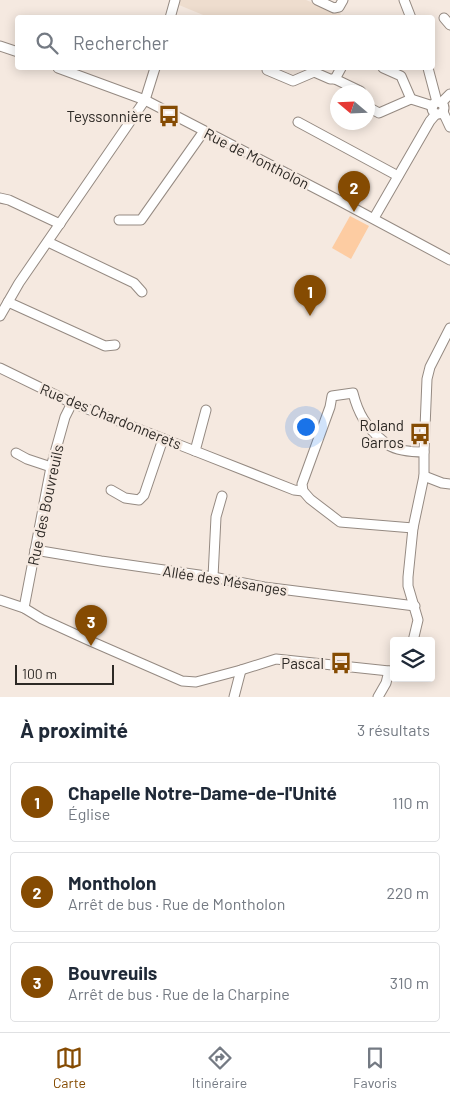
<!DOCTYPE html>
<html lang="fr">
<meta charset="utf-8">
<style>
:root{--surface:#fff;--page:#f2f2f3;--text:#1f2937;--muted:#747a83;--line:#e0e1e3;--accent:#854b02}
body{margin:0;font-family:Barlow,sans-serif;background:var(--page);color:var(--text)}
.controls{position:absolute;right:15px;bottom:15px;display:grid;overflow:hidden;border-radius:5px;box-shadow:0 2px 12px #0003}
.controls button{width:45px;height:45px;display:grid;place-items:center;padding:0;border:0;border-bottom:1px solid var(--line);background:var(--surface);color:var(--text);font:25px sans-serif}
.compass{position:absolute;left:330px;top:85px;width:45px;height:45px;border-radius:50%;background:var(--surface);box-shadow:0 2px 12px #0003;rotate:289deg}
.scale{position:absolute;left:15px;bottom:12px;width:99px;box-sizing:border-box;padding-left:5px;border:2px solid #2d2925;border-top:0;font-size:14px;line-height:18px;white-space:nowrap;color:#2d2925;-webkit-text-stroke:4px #f5e9e0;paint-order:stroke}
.you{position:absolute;left:305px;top:426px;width:18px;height:18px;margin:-12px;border:4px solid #fff;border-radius:50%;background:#1a73e8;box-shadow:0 0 0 8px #1a73e833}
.badge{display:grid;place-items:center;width:32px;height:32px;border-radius:50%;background:var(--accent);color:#fff;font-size:16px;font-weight:700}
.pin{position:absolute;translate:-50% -41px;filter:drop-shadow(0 1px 2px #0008)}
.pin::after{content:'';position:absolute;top:26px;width:18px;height:15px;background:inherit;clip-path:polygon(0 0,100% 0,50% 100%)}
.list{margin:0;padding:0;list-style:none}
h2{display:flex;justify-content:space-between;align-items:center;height:65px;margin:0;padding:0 20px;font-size:21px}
h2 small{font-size:16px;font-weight:400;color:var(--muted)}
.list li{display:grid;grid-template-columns:32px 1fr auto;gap:15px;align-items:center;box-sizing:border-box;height:80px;margin:0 10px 10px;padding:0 10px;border:1px solid var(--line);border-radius:5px}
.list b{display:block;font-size:19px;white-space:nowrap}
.list p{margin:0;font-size:16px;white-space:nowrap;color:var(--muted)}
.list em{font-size:16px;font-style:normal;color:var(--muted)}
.icon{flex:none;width:28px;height:28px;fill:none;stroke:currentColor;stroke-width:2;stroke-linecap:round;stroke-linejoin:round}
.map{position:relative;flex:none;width:450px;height:697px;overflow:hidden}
.search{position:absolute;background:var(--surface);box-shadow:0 2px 12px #0003;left:15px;right:15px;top:15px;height:55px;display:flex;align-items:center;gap:12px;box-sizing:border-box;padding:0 18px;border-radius:5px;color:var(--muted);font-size:19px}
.sheet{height:335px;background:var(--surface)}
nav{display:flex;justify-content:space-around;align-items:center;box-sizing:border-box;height:70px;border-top:1px solid var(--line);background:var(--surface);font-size:14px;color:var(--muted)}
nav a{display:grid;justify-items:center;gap:2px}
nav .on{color:var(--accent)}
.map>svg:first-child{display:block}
</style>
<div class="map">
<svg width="450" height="697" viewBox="0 0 450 697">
<rect width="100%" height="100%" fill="#f5e9e0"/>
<path fill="#eeddce" d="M180,0H306L341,14L339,18L208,17L179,5Z"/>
<path fill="#fdcca2" d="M350,216L369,226L351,259L332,248Z"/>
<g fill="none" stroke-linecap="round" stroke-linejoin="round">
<g stroke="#958a82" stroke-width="11">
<g id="minor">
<path d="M317,0L334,8L339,7L343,0"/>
<path d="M404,0L411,18"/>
<path d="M170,18L175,0"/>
<path d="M444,18L450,25"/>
<path d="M0,46L18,52"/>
<path d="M58,68L145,100L340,201L450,260"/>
<path d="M383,68L401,76L411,99"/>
<path d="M428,68L437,102"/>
<path d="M267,70L293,81L314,72L330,79H335L360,91L361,92"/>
<path d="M335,79L341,68"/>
<circle cx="438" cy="108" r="6"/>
<path d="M441,103L450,94"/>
<path d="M368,107L379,113L411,99L433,106"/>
<path d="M443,112L450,127"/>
<path d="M298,122L398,176"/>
<path d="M0,198L9,200L60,224"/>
<path d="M374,218L430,121L436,114"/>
<path d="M119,220H141L204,131"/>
<path d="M48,242L134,283L142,292"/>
<path d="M8,302L105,346L115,345"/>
<path d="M0,316L19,283L145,100L155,68"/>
<path d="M0,368L72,403L195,451"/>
<path d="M206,410L195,451L294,490L303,491"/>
<path d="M16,453L27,459L51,467"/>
<path d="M424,476L442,483L450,484"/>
<path d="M111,490L125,498L139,500L144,495L163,439"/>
<path d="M413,528L340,522L310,499L303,491L302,484L330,407L332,396L353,393C358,413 366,427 382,440C384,442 386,444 388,445C398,451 413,452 424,452"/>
<path d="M35,550L101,561L213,577L264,587L415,606"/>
<path d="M213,577L216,517L222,496"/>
<path d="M0,600L24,608L42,619L88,640L182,681L196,682L241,670L276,659L389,671H394"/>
<path d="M24,608L51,467L65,417L72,403"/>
<path d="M413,641L418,620L408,586V577L413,528L424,476V452L427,379L430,367L450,328"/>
<path d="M234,697L241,670"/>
<path d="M378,697L386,683L389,671"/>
</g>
</g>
<use href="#minor" stroke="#fff" stroke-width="9"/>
</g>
<defs>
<g id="bus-bare" transform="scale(1.725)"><path d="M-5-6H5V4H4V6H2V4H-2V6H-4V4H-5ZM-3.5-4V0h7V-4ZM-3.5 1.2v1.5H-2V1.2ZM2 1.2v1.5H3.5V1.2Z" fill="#854b02" stroke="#f5e9e0" stroke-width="2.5" paint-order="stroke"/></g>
</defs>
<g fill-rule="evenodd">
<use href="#bus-bare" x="169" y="116"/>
<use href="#bus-bare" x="420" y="434"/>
<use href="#bus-bare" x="341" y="663"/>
</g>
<g text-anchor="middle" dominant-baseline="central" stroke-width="5" stroke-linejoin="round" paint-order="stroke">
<g font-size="15" fill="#2d2925" stroke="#f5e9e0" text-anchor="end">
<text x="152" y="116">Teyssonnière</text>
<text x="404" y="425">Roland<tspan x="404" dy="17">Garros</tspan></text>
<text x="324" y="663">Pascal</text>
</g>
<g font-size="15" fill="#2d2925" stroke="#f5e9e0">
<text transform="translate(257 158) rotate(27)">Rue de Montholon</text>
<text transform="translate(111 416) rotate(22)">Rue des Chardonnerets</text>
<text transform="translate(45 505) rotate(-78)">Rue des Bouvreuils</text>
<text transform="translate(225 580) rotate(9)">Allée des Mésanges</text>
</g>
</g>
</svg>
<div class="controls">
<button><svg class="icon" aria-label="layers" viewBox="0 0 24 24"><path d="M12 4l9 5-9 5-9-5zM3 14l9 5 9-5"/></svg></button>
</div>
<svg class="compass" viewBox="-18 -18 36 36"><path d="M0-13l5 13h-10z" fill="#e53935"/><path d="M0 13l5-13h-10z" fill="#747a83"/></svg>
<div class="scale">100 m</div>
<div class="you"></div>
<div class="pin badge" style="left:310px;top:316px">1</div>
<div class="pin badge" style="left:354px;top:212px">2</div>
<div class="pin badge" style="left:91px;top:646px">3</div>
<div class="search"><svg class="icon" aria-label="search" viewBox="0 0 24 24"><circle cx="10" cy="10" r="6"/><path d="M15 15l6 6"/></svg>Rechercher</div>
</div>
<section class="sheet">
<h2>À proximité<small>3 résultats</small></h2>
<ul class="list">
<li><span class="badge">1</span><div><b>Chapelle Notre-Dame-de-l'Unité</b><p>Église</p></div><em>110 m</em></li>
<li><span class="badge">2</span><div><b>Montholon</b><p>Arrêt de bus · Rue de Montholon</p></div><em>220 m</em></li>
<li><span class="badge">3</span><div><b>Bouvreuils</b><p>Arrêt de bus · Rue de la Charpine</p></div><em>310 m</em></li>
</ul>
</section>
<nav>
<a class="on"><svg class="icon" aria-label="map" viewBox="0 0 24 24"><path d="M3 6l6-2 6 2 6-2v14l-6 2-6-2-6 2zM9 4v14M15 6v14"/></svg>Carte</a>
<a><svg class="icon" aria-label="directions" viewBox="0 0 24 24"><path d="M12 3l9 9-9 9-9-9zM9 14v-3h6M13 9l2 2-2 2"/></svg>Itinéraire</a>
<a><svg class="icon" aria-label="saved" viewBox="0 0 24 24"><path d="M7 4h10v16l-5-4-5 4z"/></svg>Favoris</a>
</nav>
